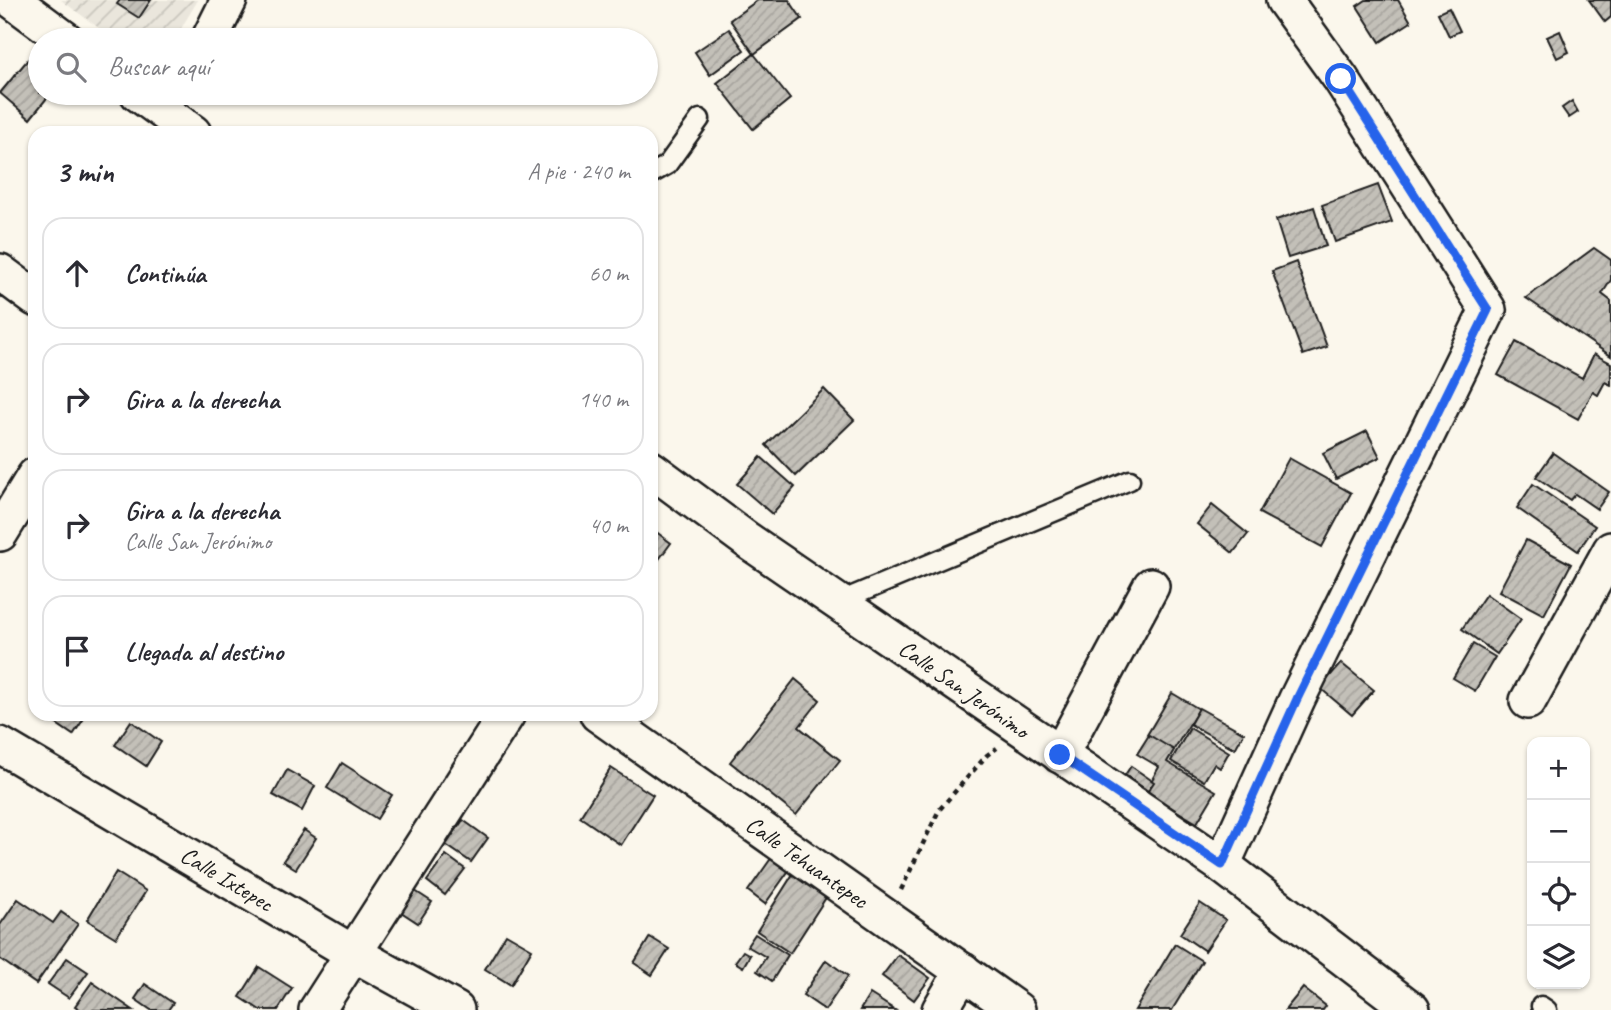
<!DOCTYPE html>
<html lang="es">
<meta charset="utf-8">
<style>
:root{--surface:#fff;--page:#f2f2f3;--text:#2b2b33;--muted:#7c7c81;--line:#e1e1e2}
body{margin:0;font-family:Caveat,sans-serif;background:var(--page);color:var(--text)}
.controls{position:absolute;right:21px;bottom:21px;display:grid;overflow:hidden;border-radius:14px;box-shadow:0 2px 5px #0004}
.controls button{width:63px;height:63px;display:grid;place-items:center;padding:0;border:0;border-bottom:2px solid var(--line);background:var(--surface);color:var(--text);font:35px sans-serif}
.stop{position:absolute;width:21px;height:21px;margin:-16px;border:5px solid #2563eb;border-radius:50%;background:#fff}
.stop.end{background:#2563eb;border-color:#fff;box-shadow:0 2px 7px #0008}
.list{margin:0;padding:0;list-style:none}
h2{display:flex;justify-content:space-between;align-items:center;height:91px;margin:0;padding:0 28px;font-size:30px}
h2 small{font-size:23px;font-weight:400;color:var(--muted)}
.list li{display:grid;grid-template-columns:46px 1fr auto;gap:21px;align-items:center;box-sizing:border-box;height:112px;margin:0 14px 14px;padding:0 14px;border:2px solid var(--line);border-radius:21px}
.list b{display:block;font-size:26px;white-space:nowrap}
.list p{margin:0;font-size:23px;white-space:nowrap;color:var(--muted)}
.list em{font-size:23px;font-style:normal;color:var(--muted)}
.icon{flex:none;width:38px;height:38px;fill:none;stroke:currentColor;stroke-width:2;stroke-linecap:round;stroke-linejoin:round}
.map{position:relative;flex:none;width:1611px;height:1010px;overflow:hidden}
.search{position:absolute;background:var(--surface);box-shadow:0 2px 5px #0004;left:28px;top:28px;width:630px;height:77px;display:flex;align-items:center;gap:18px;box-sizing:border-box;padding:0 24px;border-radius:38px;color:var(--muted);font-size:26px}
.panel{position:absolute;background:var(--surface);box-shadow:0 2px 5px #0004;left:28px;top:126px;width:630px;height:595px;border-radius:21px}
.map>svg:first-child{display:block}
</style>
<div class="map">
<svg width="1611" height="1010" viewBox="0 0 1611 1010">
<defs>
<pattern id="industrial-furrows" width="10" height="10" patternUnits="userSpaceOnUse" patternTransform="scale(1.75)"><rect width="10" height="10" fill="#eae6dc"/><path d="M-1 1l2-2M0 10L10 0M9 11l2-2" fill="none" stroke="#c8c5bc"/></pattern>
<pattern id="building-hatch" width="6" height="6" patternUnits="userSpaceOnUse" patternTransform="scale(1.75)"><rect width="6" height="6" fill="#c3c0b8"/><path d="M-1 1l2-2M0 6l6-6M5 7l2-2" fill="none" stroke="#a7a49e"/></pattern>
</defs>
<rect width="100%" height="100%" fill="#fbf7ec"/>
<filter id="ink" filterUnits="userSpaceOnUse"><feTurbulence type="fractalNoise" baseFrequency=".0143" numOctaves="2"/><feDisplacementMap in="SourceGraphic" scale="14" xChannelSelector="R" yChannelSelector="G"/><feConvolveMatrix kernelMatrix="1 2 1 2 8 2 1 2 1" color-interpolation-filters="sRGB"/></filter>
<g filter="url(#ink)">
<path fill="url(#industrial-furrows)" d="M61,0H198L174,40H115Z"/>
<g fill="url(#building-hatch)" stroke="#1c1c1c" stroke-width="2">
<path d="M120,0H151L139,18L117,4Z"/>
<path d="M758,0H789L802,19L754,54L730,20Z"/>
<path d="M1366,0H1398L1411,22L1380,42L1357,6Z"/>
<path d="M1589,0H1611V17L1605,22Z"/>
<path d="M1449,8L1460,31L1449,36L1438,13Z"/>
<path d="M729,29L744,50L710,75L695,52Z"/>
<path d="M1560,31L1569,52L1557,58L1547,37Z"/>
<path d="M754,54L790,99L753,129L717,83Z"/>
<path d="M30,57L40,66V93H51L30,119L0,93Z"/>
<path d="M1572,101L1578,112L1569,118L1562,108Z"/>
<path d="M1378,185L1392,222L1335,242L1322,205Z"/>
<path d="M1314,207L1326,246L1288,258L1276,220Z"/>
<path d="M1594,248L1611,260V280L1602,294L1611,301V356L1526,298Z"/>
<path d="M1296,262L1327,347L1303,355L1272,271Z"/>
<path d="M1516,342L1582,378L1594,354L1611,363V385L1605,382L1598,395L1593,392L1578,419L1498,375Z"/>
<path d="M824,389L854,420L796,476L766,445Z"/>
<path d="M1367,431L1380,457L1336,479L1323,453Z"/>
<path d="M1553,453L1609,492L1597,509L1575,494L1570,500L1536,477Z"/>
<path d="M761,457L795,487L772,514L737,484Z"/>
<path d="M1289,458L1351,493L1322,547L1259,513Z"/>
<path d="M1533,484L1595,526L1578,551L1517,508Z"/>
<path d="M1212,505L1248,534L1233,553L1197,524Z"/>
<path d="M651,528L671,543L651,570Z"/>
<path d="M1526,540L1571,564L1544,615L1499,591Z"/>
<path d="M1486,594L1521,619L1497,654L1462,629Z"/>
<path d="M1473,644L1495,657L1475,691L1453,678Z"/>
<path d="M1341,663L1374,690L1352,715L1320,688Z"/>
<path d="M795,679L820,700L799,727L840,760L796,815L730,762Z"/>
<path d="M1172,693L1199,709L1173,751L1147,735Z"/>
<path d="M1199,708L1244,733L1235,749L1190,724Z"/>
<path d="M42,714H82L85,717L73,735Z"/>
<path d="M131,721L161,742L146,766L115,745Z"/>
<path d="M1190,728L1229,752L1220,768L1214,764L1204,781L1171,761Z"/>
<path d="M1149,735L1174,750L1167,762L1216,791L1197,823L1145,792L1159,767L1137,754Z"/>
<path d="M342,763L392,795L377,819L327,788Z"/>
<path d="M1131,766L1154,782L1148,791L1125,775Z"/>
<path d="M611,768L653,795L621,845L580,817Z"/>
<path d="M287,770L315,786L302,811L273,795Z"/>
<path d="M463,820L488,838L471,862L446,845Z"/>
<path d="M304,830L316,838L296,869L283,861Z"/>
<path d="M446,855L465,869L445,895L427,881Z"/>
<path d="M772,857L790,869L765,904L748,891Z"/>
<path d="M116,872L146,891L116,938L87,920Z"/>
<path d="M793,874L827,896L790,953L757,931Z"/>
<path d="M409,887L432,902L418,923L395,908Z"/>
<path d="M18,899L53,923L61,912L78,924L36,984L0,959V925Z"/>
<path d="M1200,903L1226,920L1205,951L1180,934Z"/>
<path d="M506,934L532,949L511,985L485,969Z"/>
<path d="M755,934L788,955L772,981L757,971L766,957L747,946Z"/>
<path d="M650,937L669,949L652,975L634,963Z"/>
<path d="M1175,944L1202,961L1172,1010H1135Z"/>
<path d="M743,951L750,955L743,967L735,962Z"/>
<path d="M898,955L930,978L914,1000L882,976Z"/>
<path d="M67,958L88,972L69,998L48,984Z"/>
<path d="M826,960L848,976L825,1010L803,995Z"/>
<path d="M259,967L292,988L278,1010H260L240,997Z"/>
<path d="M92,982L133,1010H81L75,1006Z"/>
<path d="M145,984L173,1003L168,1010H151L135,999Z"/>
<path d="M1303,988L1326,1006L1323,1010H1285Z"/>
<path d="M870,994L895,1010H860Z"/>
</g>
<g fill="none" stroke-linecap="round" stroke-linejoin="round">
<g stroke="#1c1c1c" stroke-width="23">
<g id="lane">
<path d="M651,174L667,165L700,119"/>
<path d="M838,602L1130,480"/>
<path d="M1541,1006L1547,1010"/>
</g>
</g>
<g stroke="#1c1c1c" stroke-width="40">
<g id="street">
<path d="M12,0L66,40"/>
<path d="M209,40L229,0"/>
<path d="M138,93L193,133"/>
<path d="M0,272L35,298"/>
<path d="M651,469L747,540L1222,865L1412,1010"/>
<path d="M0,533L35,476"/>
<path d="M1528,701L1611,550"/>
<path d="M598,714L1017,1010"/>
<path d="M0,745L353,953L456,1010"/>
<path d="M1060,755L1151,586"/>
<path d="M1222,865L1297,699L1488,310L1341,79L1284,0"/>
<path d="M317,1010L507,714"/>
<path d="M940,1010L963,971"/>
</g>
</g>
<path stroke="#1c1c1c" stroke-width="4.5" stroke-dasharray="5 5" stroke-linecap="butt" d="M901,890L939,810L987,755L997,748"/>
<use href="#lane" stroke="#fbf7ec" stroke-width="18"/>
<use href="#street" stroke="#fbf7ec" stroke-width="35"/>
</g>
</g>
<g fill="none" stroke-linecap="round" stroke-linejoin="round" filter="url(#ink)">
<path stroke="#2563eb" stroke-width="9" d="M1060,755L1222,865L1297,699L1488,310L1341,79"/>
</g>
<g text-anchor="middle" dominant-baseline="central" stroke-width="6" stroke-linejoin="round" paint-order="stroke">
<g font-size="24" fill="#1c1c1c" stroke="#fbf7ec">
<text transform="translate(964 689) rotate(35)">Calle San Jerónimo</text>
<text transform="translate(807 862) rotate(35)">Calle Tehuantepec</text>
<text transform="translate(227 879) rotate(31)">Calle Ixtepec</text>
</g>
</g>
</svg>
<div class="controls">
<button>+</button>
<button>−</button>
<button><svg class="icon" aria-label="locate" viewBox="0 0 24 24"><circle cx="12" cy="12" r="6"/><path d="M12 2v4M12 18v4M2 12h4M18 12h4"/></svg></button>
<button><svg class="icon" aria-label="layers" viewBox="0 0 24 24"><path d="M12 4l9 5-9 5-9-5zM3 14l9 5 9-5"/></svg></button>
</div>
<div class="stop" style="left:1341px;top:79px"></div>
<div class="stop end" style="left:1060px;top:755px"></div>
<div class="search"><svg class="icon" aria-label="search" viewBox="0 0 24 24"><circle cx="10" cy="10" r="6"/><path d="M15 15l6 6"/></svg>Buscar aquí</div>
<section class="panel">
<h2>3 min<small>A pie · 240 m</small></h2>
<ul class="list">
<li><svg class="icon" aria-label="ahead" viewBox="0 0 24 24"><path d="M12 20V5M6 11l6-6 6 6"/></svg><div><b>Continúa</b></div><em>60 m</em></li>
<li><svg class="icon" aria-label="right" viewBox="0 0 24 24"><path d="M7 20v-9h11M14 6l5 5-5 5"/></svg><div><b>Gira a la derecha</b></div><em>140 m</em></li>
<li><svg class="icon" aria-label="right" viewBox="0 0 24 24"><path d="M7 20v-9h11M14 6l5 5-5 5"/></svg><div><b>Gira a la derecha</b><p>Calle San Jerónimo</p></div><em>40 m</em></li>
<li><svg class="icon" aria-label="arrive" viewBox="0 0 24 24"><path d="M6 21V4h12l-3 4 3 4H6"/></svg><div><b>Llegada al destino</b></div></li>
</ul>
</section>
</div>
